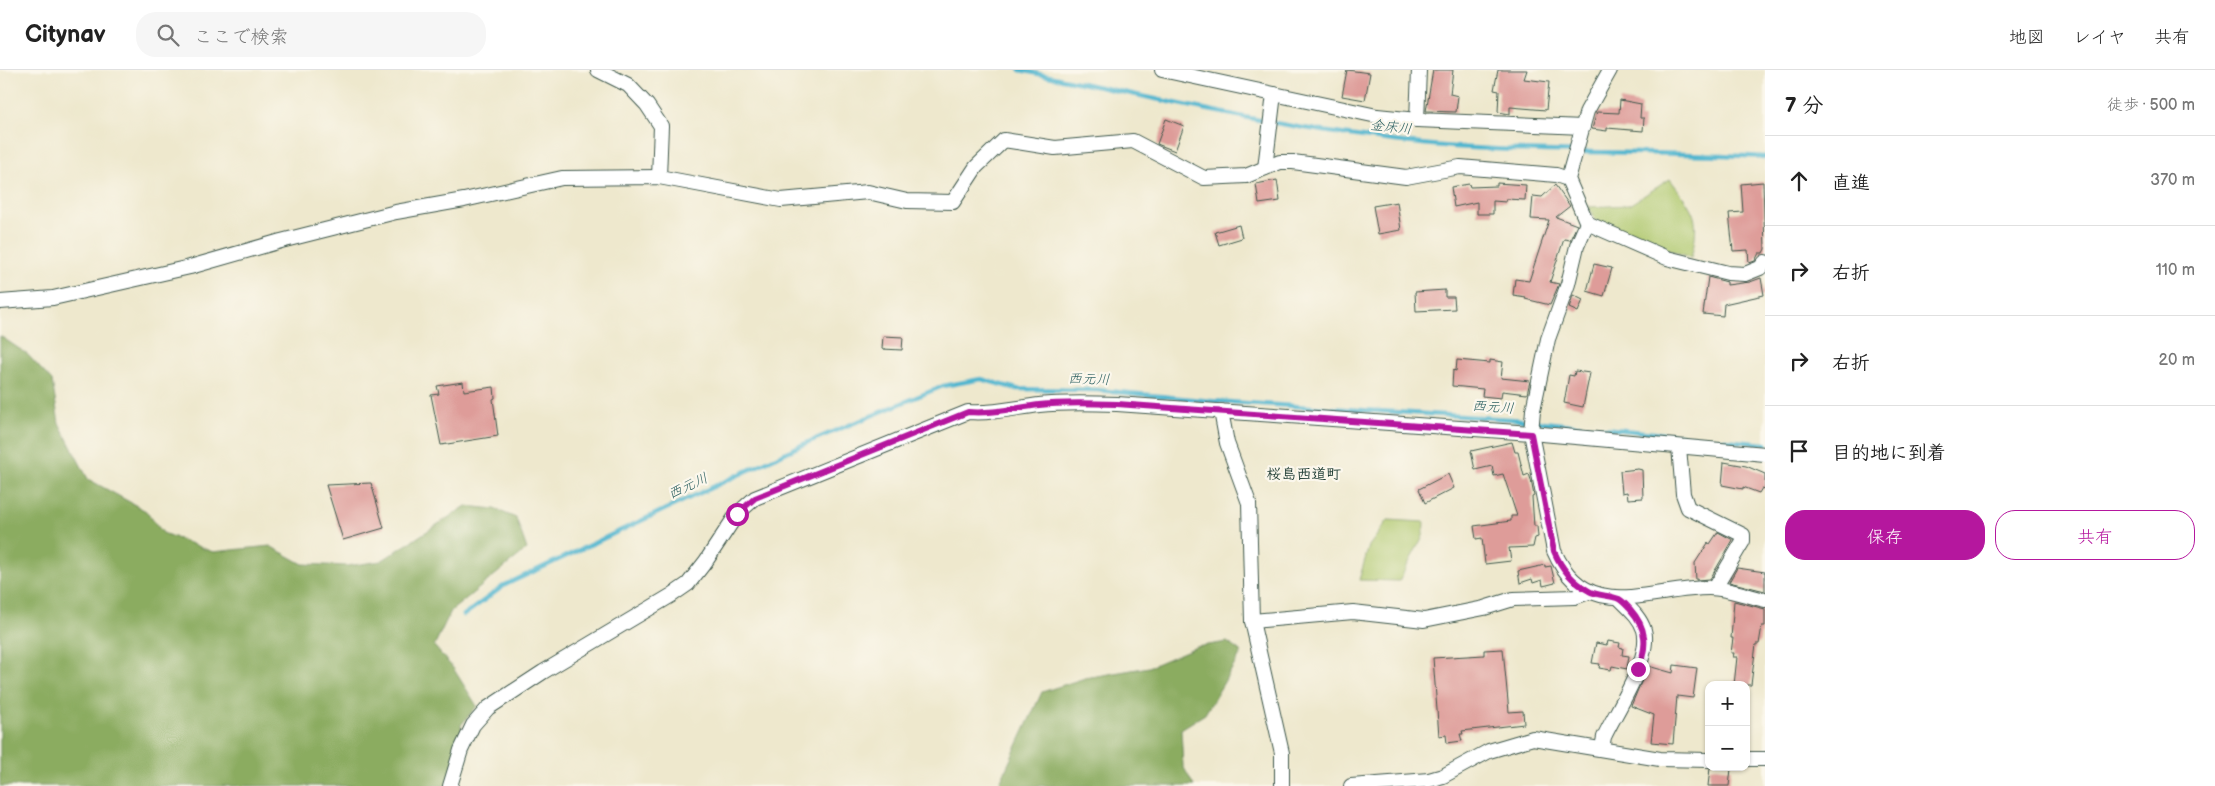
<!DOCTYPE html>
<html lang="ja">
<meta charset="utf-8">
<style>
:root{--surface:#fff;--page:#f6f6f6;--text:#222;--muted:#767676;--line:#e0e0e0;--accent:#b5179e}
body{margin:0;font-family:"Balsamiq Sans","Klee One",sans-serif;background:var(--page);color:var(--text)}
.controls{position:absolute;right:15px;bottom:15px;display:grid;overflow:hidden;border-radius:10px;box-shadow:0 1px 4px #0004}
.controls button{width:45px;height:45px;display:grid;place-items:center;padding:0;border:0;border-bottom:1px solid var(--line);background:var(--surface);color:var(--text);font:25px sans-serif}
.stop{position:absolute;width:15px;height:15px;margin:-11px;border:4px solid #b5179e;border-radius:50%;background:#fff}
.stop.end{background:#b5179e;border-color:#fff;box-shadow:0 1px 5px #0008}
.list{margin:0;padding:0;list-style:none}
h2{display:flex;justify-content:space-between;align-items:center;height:65px;margin:0;padding:0 20px;font-size:21px}
h2 small{font-size:16px;font-weight:400;color:var(--muted)}
.list li{display:grid;grid-template-columns:32px 1fr auto;gap:15px;align-items:center;box-sizing:border-box;height:90px;padding:0 20px;border-top:1px solid var(--line)}
.list b{display:block;font-size:19px;white-space:nowrap}
.list em{font-size:16px;font-style:normal;color:var(--muted)}
.actions{display:flex;gap:10px;padding:15px 20px}
.actions a{flex:1;padding:11px 0;border:1px solid var(--accent);border-radius:20px;text-align:center;font-size:18px;color:var(--accent)}
.actions .main{background:var(--accent);color:#fff}
.icon{flex:none;width:28px;height:28px;fill:none;stroke:currentColor;stroke-width:2;stroke-linecap:round;stroke-linejoin:round}
.map{position:relative;flex:none;width:1765px;height:716px;overflow:hidden}
header{display:flex;align-items:center;gap:30px;box-sizing:border-box;height:70px;padding:0 25px;background:var(--surface);border-bottom:1px solid var(--line)}
header strong{font-size:24px}
nav{display:flex;gap:28px;margin-inline-start:auto;font-size:18px}
.search{width:350px;height:45px;background:var(--page);display:flex;align-items:center;gap:12px;box-sizing:border-box;padding:0 18px;border-radius:20px;color:var(--muted);font-size:19px}
main{display:flex}
aside{flex:1;background:var(--surface)}
.map>svg:first-child{display:block}
</style>
<header>
<strong>Citynav</strong>
<div class="search"><svg class="icon" aria-label="search" viewBox="0 0 24 24"><circle cx="10" cy="10" r="6"/><path d="M15 15l6 6"/></svg>ここで検索</div>
<nav><a>地図</a><a>レイヤ</a><a>共有</a></nav>
</header>
<main>
<div class="map">
<svg width="1765" height="716" viewBox="0 0 1765 716">
<rect width="100%" height="100%" fill="#fbf7ec"/>
<filter id="ink" filterUnits="userSpaceOnUse"><feTurbulence type="fractalNoise" baseFrequency=".02" numOctaves="2"/><feDisplacementMap in="SourceGraphic" scale="10" xChannelSelector="R" yChannelSelector="G"/><feConvolveMatrix kernelMatrix="1 2 1 2 8 2 1 2 1" color-interpolation-filters="sRGB"/></filter>
<filter id="wash" filterUnits="userSpaceOnUse"><feTurbulence type="fractalNoise" baseFrequency=".0096" numOctaves="4" result="noise"/><feDisplacementMap in="SourceGraphic" scale="20" xChannelSelector="R" yChannelSelector="G"/><feGaussianBlur stdDeviation="1.12" result="paint"/><feColorMatrix in="noise" values="0 0 0 0 0 0 0 0 0 0 0 0 0 0 0 0 0 1.4 0 .05"/><feComposite in="paint" operator="in"/></filter>
<g filter="url(#wash)">
<rect width="100%" height="100%" fill="#eee8cd"/>
<g fill="#afc86d" stroke="#678250">
<path d="M1670,109C1695,143 1701,146 1691,188L1596,151L1589,137L1629,135Z"/>
<path d="M1388,450L1424,452L1423,466L1399,511L1359,510L1369,476Z"/>
</g>
<g fill="#8bac60" stroke="#55744a">
<path d="M0,266L27,284L52,311L59,353L88,409L146,441L163,463L213,482L270,476L303,494L347,496L381,491L466,436L495,439L516,448L527,479L451,541L434,576L453,598L477,636L461,655L463,668L446,716H0Z"/>
<path d="M1227,572L1242,582L1205,644L1181,659L1183,696L1194,716H1005L1000,712L1042,622L1085,608L1149,597L1196,577Z"/>
</g>
<g fill="none" stroke-linecap="round" stroke-linejoin="round">
<g stroke="#51b6cf" stroke-width="4.5">
<path d="M1020,0C1164,30 1308,66 1455,77C1558,84 1662,81 1765,87"/>
<path d="M464,545L505,515L806,373L943,316L981,309L1017,319L1097,320L1212,331L1511,349L1765,374"/>
</g>
</g>
<g id="blocks">
<g fill="#de9c99">
<path d="M1347,0L1370,3L1365,30L1342,26Z"/>
<path d="M1433,0H1453L1450,24L1458,26L1456,42L1426,41Z"/>
<path d="M1498,0H1527L1524,9L1549,12L1546,40L1510,37V44L1498,42L1499,21L1494,20Z"/>
<path d="M1620,30L1641,34L1640,48H1644L1643,61L1607,58V61L1592,59L1597,42L1619,43Z"/>
<path d="M1166,49L1184,56L1175,81L1157,74Z"/>
<path d="M1277,110L1280,131L1259,134L1256,114Z"/>
<path d="M1763,112L1765,179L1763,183H1759L1755,191L1749,193L1748,180L1733,181L1729,143L1743,142L1741,114Z"/>
<path d="M1497,113L1526,115L1525,130L1506,129V132L1493,131V144H1477V132L1454,137L1451,117L1469,114L1470,117L1497,116Z"/>
<path d="M1555,115L1570,136L1556,147L1577,155L1570,170L1564,169L1550,212L1559,214L1550,235L1525,229L1526,227L1513,225L1515,209L1529,211L1549,150L1531,149L1533,126L1542,127Z"/>
<path d="M1397,132L1401,160L1378,164L1373,136Z"/>
<path d="M1239,155L1242,168L1219,175L1215,162Z"/>
<path d="M1594,194L1612,198L1604,226L1587,221Z"/>
<path d="M1708,207L1727,212V215L1750,212L1761,208L1764,225L1724,234L1723,246L1703,244Z"/>
<path d="M1445,220V227H1454L1455,239L1416,241L1415,222Z"/>
<path d="M1573,225L1583,230L1578,242L1569,238Z"/>
<path d="M883,266L903,267L902,280L882,279Z"/>
<path d="M1457,290L1490,293V290L1503,292L1501,308L1530,311L1527,324L1502,321L1501,328L1482,326L1483,319L1452,316L1453,300L1456,301Z"/>
<path d="M1575,301L1590,303L1583,337L1564,333L1569,305L1574,306Z"/>
<path d="M463,312L464,321L494,317L495,328L493,329L498,366L441,375L431,325L439,324L437,316Z"/>
<path d="M1512,372L1515,382H1518L1524,406L1529,404L1531,410L1534,426L1532,427L1534,456H1537L1538,467L1535,468L1533,477L1509,478L1511,491L1485,494L1482,468L1476,469L1474,456L1511,451V446H1517L1503,404L1494,406L1492,396L1475,400L1471,381Z"/>
<path d="M1724,392L1746,396L1765,404V419L1762,418L1759,423L1743,417V419L1722,415Z"/>
<path d="M1638,399L1642,400L1643,428L1628,429L1627,422L1622,423L1620,401Z"/>
<path d="M1448,404L1454,418L1425,433L1419,419Z"/>
<path d="M371,413L384,458L343,470L326,415Z"/>
<path d="M1718,462L1733,470L1710,509L1696,510L1695,493L1708,473L1710,474Z"/>
<path d="M1545,495V497L1551,496L1555,513L1543,516L1542,510L1533,513L1532,509L1520,513L1518,501Z"/>
<path d="M1737,498L1765,502V521L1729,512Z"/>
<path d="M1734,531L1765,539V556H1762L1759,574H1756L1751,615H1734L1737,587H1733L1734,583H1731L1733,568H1731Z"/>
<path d="M1608,571L1620,573L1619,577L1623,578L1622,585L1629,586L1627,599L1612,596L1611,600L1599,598L1600,594L1592,593L1596,573L1607,575Z"/>
<path d="M1503,579L1509,642L1523,641L1524,654L1462,661L1463,664H1460L1462,671L1447,673L1446,665L1439,666L1433,588L1484,585V580Z"/>
<path d="M1674,595L1697,598L1693,628L1677,626L1673,674L1651,672L1654,645L1631,636L1648,596L1673,603Z"/>
<path d="M1715,697L1731,699L1729,716H1708L1710,698Z"/>
</g>
</g>
</g>
<g filter="url(#ink)">
<use href="#blocks" fill-opacity="0" stroke="#3e574b" stroke-width="1"/>
<g fill="none" stroke-linecap="round" stroke-linejoin="round">
<g stroke="#3e574b" stroke-width="16">
<g id="street">
<path d="M598,0L628,15L647,35L661,56L659,107"/>
<path d="M1162,0L1377,46L1417,50L1583,57"/>
<path d="M1610,0L1587,41L1568,109L1587,153L1667,188L1728,203L1745,204L1760,198L1765,192"/>
<path d="M1417,50L1419,0"/>
<path d="M1265,98L1274,24"/>
<path d="M1587,153L1577,176L1568,214L1548,269L1533,340L1531,363L1554,481C1586,555 1650,518 1709,518C1727,518 1747,526 1765,530"/>
<path d="M0,232L53,228L190,197L281,171L396,142L464,130L562,108L659,107L781,130L868,122L907,131L953,132L976,97L1004,70L1055,78L1133,71L1204,108L1246,106L1280,92H1293L1406,107L1460,97L1556,105L1568,109"/>
<path d="M1221,341L1227,373L1249,433L1252,551L1282,683V716"/>
<path d="M1679,377L1683,424L1688,438L1743,465V471L1715,518"/>
<path d="M1252,551L1353,542L1424,550L1484,538L1513,529L1575,527L1589,522"/>
<path d="M1602,678L1604,667C1616,641 1652,588 1644,560C1640,547 1629,538 1620,529"/>
<path d="M1746,689H1765"/>
<path d="M450,716L461,680L473,655L488,638L543,602L672,525L688,514L706,491L737,444L755,428L968,342C992,344 1015,338 1039,335C1065,332 1091,333 1117,334L1531,363L1765,384"/>
<path d="M1351,716L1429,710L1443,706L1489,681L1533,668L1660,689L1709,690"/>
</g>
</g>
<use href="#street" stroke="#fff" stroke-width="14"/>
</g>
</g>
<g fill="none" stroke-linecap="round" stroke-linejoin="round" filter="url(#ink)">
<path stroke="#b5179e" stroke-width="6" d="M737,444L755,428L968,342C992,344 1015,338 1039,335C1064,332 1091,333 1117,334L1531,364L1554,481C1561,498 1573,512 1589,521C1597,526 1610,525 1619,529C1623,531 1627,536 1630,539C1647,558 1648,576 1638,599"/>
</g>
<g text-anchor="middle" dominant-baseline="central" stroke-width="4.5" stroke-linejoin="round" paint-order="stroke">
<g font-size="14" font-style="italic" fill="#2e6162" stroke="#fbf7ec">
<text transform="translate(1391 57) rotate(6)">金床川</text>
<text transform="translate(1089 309) rotate(2)">西元川</text>
<text transform="translate(1493 337) rotate(4)">西元川</text>
<text transform="translate(688 416) rotate(-25)">西元川</text>
</g>
<g font-size="15" font-weight="bold" fill="#1f3d34" stroke="#fbf7ec">
<text x="1304" y="404">桜島西道町</text>
</g>
</g>
</svg>
<div class="controls">
<button>+</button>
<button>−</button>
</div>
<div class="stop" style="left:737px;top:444px"></div>
<div class="stop end" style="left:1638px;top:599px"></div>
</div>
<aside>
<h2>7 分<small>徒歩 · 500 m</small></h2>
<ul class="list">
<li><svg class="icon" aria-label="ahead" viewBox="0 0 24 24"><path d="M12 20V5M6 11l6-6 6 6"/></svg><div><b>直進</b></div><em>370 m</em></li>
<li><svg class="icon" aria-label="right" viewBox="0 0 24 24"><path d="M7 20v-9h11M14 6l5 5-5 5"/></svg><div><b>右折</b></div><em>110 m</em></li>
<li><svg class="icon" aria-label="right" viewBox="0 0 24 24"><path d="M7 20v-9h11M14 6l5 5-5 5"/></svg><div><b>右折</b></div><em>20 m</em></li>
<li><svg class="icon" aria-label="arrive" viewBox="0 0 24 24"><path d="M6 21V4h12l-3 4 3 4H6"/></svg><div><b>目的地に到着</b></div></li>
</ul>
<div class="actions"><a class="main">保存</a><a>共有</a></div>
</aside>
</main>
